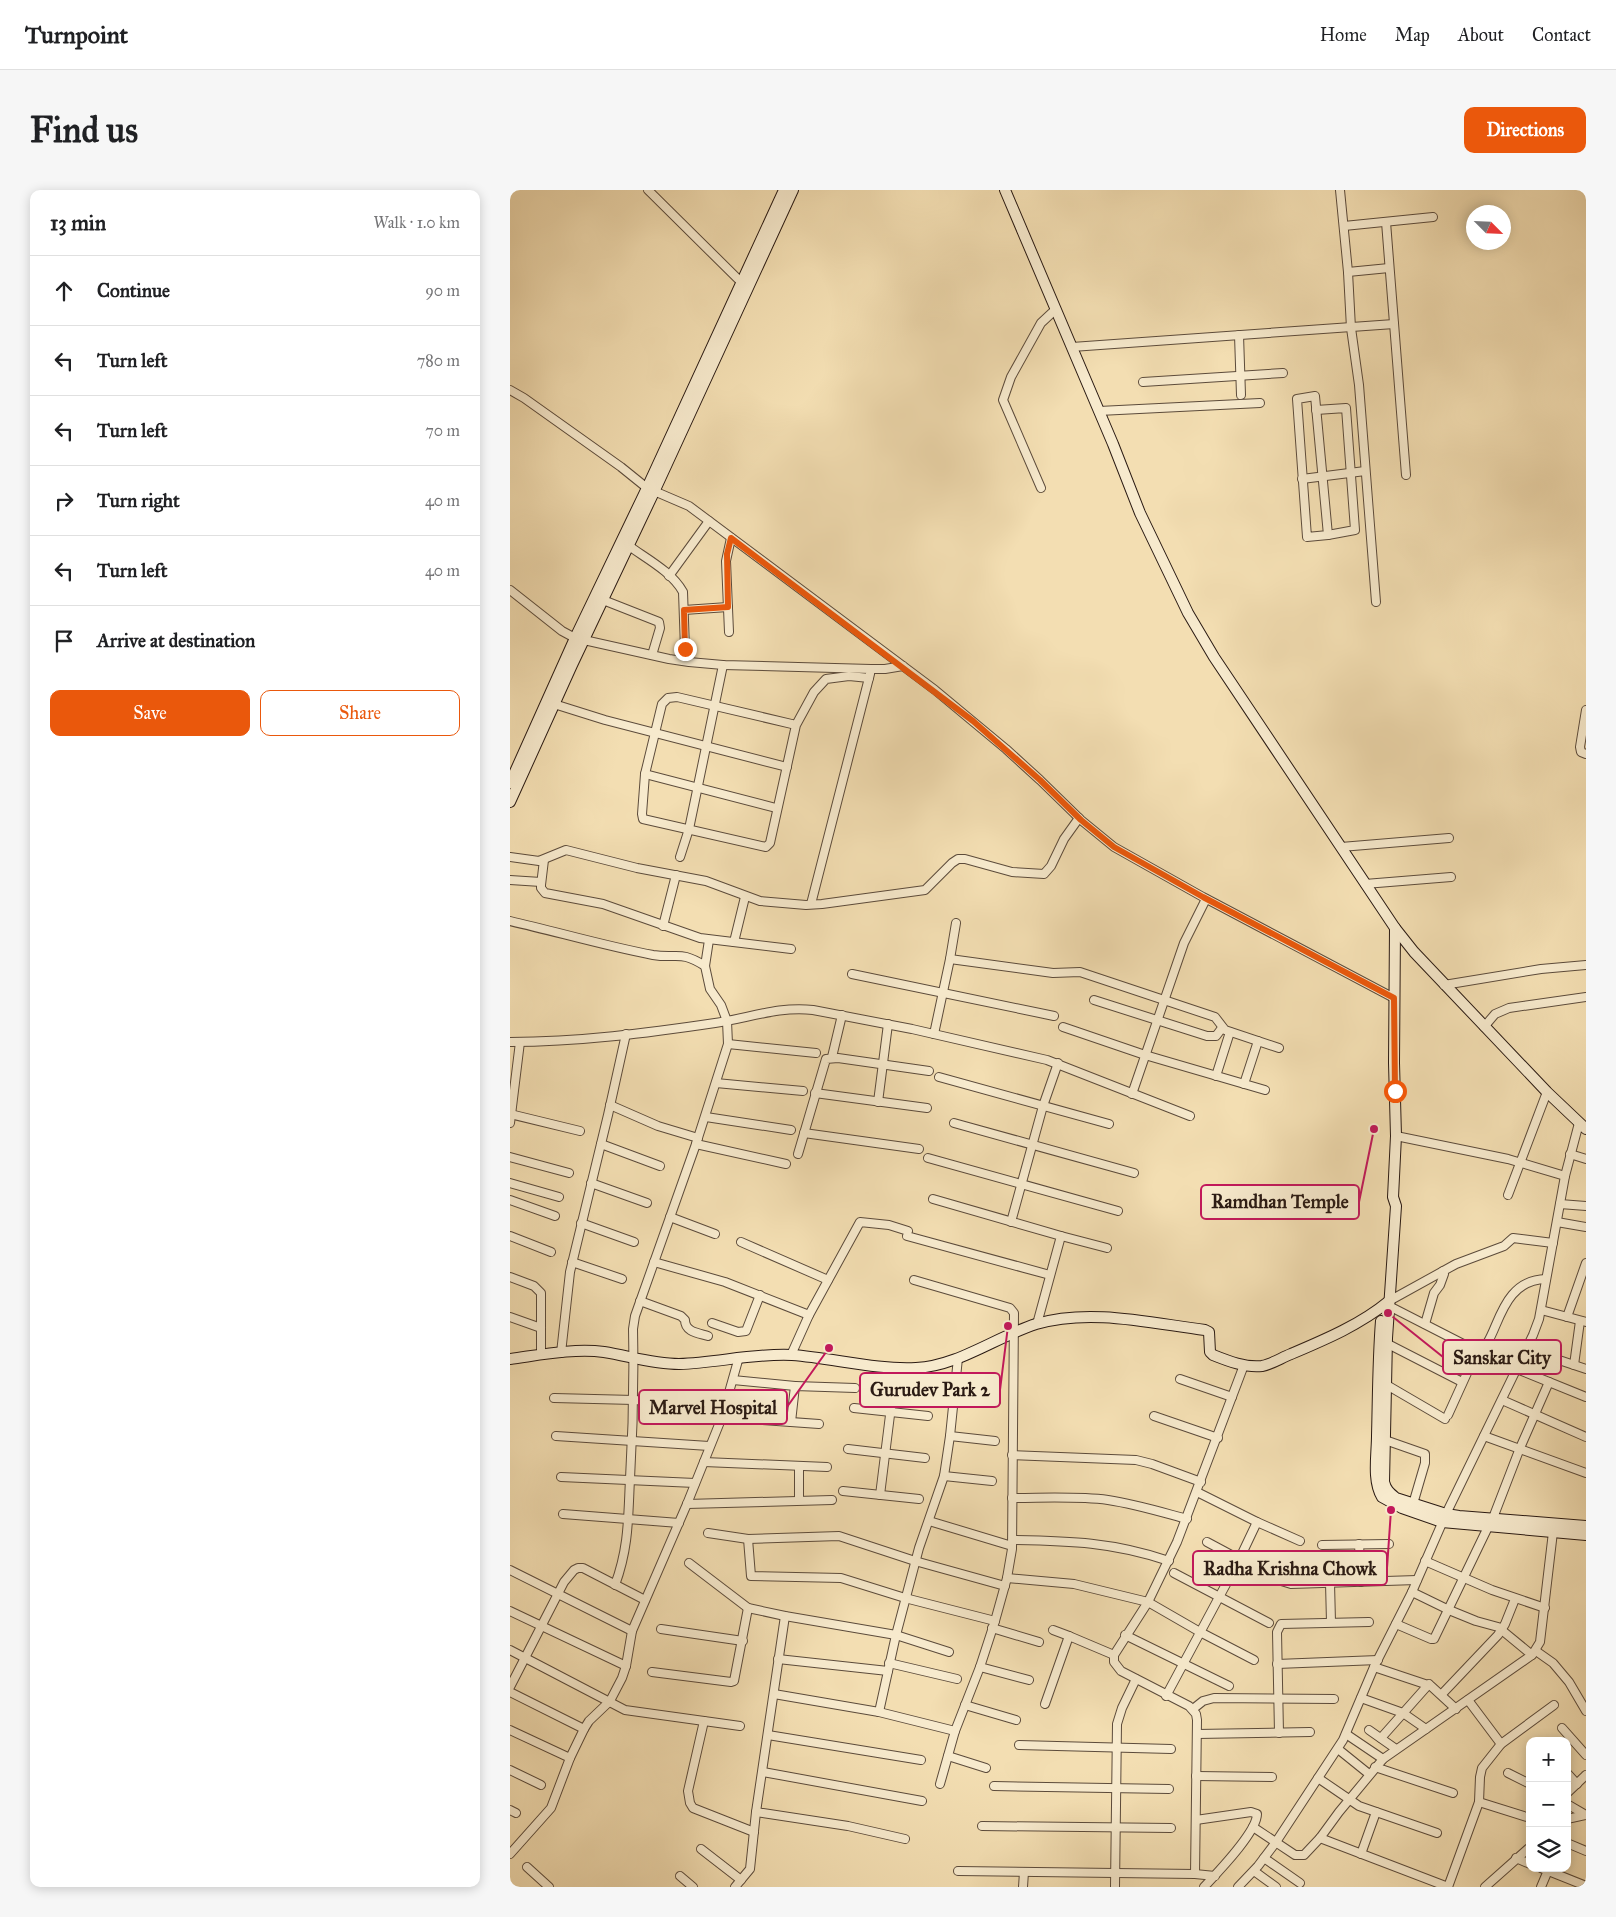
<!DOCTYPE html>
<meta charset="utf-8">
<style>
:root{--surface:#fff;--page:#f6f6f6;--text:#202124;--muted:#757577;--line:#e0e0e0;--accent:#ea580c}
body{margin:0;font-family:"IM FELL Great Primer",serif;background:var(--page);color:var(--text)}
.controls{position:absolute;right:15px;bottom:15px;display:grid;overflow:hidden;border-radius:10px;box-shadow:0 2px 12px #0003}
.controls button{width:45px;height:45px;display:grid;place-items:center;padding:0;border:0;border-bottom:1px solid var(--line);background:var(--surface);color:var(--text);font:25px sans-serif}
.compass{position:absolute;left:956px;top:15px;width:45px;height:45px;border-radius:50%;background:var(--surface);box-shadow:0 2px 12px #0003;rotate:114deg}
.stop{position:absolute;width:15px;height:15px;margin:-11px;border:4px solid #ea580c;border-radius:50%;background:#fff}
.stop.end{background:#ea580c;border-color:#fff;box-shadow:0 1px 5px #0008}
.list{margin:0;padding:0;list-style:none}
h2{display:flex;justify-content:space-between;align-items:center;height:65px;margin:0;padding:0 20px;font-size:21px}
h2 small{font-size:16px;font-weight:400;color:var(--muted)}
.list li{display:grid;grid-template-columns:32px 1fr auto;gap:15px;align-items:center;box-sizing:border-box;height:70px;padding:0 20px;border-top:1px solid var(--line)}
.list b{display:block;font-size:19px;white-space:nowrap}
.list em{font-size:16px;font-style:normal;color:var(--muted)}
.actions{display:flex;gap:10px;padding:15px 20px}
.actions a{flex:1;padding:11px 0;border:1px solid var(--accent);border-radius:10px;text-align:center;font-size:18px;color:var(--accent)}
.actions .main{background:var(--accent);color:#fff}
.icon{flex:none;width:28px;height:28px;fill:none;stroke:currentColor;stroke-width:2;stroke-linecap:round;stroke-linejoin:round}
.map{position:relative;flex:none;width:1076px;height:1697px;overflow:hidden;border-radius:10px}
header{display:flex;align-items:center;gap:30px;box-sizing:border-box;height:70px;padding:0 25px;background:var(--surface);border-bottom:1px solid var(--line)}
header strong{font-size:24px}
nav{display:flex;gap:28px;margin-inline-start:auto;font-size:18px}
.intro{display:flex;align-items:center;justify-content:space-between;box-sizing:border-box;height:120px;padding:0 30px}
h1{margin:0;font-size:35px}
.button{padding:12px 22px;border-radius:10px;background:var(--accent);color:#fff;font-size:18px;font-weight:700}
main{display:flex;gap:30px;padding:0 30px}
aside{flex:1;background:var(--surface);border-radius:10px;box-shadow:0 2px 12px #0003}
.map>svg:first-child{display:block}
</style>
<header>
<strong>Turnpoint</strong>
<nav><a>Home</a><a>Map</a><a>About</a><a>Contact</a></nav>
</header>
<div class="intro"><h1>Find us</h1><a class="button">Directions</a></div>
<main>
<aside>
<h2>13 min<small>Walk · 1.0 km</small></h2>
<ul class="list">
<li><svg class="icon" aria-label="ahead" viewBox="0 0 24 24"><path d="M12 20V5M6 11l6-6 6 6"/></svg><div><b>Continue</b></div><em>90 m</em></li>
<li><svg class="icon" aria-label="left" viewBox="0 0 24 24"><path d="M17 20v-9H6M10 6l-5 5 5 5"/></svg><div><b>Turn left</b></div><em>780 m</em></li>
<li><svg class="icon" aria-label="left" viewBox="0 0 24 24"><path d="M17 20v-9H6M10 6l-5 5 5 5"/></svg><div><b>Turn left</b></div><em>70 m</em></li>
<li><svg class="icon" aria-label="right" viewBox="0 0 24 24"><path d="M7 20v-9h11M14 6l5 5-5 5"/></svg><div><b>Turn right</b></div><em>40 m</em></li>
<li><svg class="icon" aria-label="left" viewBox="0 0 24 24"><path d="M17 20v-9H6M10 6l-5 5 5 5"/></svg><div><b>Turn left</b></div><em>40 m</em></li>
<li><svg class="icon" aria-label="arrive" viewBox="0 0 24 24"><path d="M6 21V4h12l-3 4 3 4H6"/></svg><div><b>Arrive at destination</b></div></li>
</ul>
<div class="actions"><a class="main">Save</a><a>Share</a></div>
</aside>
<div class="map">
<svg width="1076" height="1697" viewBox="0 0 1076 1697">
<rect width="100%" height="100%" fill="#f3deb2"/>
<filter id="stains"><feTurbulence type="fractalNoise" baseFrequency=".004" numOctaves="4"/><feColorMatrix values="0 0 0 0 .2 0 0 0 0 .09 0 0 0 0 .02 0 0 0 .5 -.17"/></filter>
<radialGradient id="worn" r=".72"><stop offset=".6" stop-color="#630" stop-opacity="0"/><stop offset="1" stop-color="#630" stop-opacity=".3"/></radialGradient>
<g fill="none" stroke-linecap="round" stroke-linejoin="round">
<g stroke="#5c4b3b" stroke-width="10">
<g id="street">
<path d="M138,0L232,93"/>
<path d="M830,0L838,82L841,138L849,195L866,412"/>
<path d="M876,32L896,285"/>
<path d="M834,36L923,27"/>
<path d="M838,82L879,78"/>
<path d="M729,145L731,205"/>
<path d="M562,157L884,134"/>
<path d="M633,192L773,183"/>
<path d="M0,200L14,208L111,277L137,298L179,316L425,500L496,559L530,590L571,630L604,657L693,707L884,808"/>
<path d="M805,206L818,345L797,347L787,209Z"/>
<path d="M806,220L836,218L845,340L818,345"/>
<path d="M589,221L750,213"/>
<path d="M792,289L855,281"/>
<path d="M531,298L493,210L501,187L531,133L546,119"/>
<path d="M119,356C137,369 162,382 173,402L175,459"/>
<path d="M159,386L199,331"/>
<path d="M0,400L52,441L65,448L159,469L179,472L213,475L361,479H375L393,476"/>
<path d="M93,410L149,432L150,438L142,465"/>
<path d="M174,420L218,417"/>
<path d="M219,442L216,371L221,348"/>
<path d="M44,514L95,530L277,577"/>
<path d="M1076,520L1070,557L1071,562L1076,564"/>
<path d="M286,535L167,507L158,508L152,514L135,584L132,624L133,629L256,657L260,653L286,535L304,502L316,489L339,486L359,488"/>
<path d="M135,584L266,618"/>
<path d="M831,657L939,648"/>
<path d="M0,667L29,671L56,660L127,678L196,691L250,711L296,715L312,714L415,700L442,673L448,669H455L502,682L534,684L541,676L554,649L569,628"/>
<path d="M170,667L179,639L213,475"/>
<path d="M34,670L31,695V698L35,703L93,714L190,748L281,759"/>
<path d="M0,690L31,692"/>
<path d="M855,694L941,687"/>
<path d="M301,714L360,484"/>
<path d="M0,731C48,742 95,756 143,765C168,769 170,760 195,776L200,799L211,815L217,831L218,854L186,954L125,1126L123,1139C124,1189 123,1239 120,1289C118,1328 119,1357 105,1395"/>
<path d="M153,736L166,685"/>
<path d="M224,752L235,707"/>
<path d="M440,769L543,783L570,782L705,827L715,840L769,858"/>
<path d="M195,776L199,750"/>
<path d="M342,784L544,826"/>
<path d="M934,795L1031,779L1076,775"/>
<path d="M584,810L697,846H706L712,838"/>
<path d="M553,837L635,865L755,900"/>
<path d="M974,837L985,824L999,818L1076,807"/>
<path d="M424,844L440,769L446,733"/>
<path d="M0,852C68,852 138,843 205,833C239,828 269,816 303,820L402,839L537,870L680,926"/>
<path d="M218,854L306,863"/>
<path d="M322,867L332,825"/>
<path d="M706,886L720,842"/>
<path d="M429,887L599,934"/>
<path d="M206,893L293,901"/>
<path d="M734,894L748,851"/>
<path d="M305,903L417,918"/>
<path d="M622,904L674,753L696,709"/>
<path d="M368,912L378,834"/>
<path d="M100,915L148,936L188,948"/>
<path d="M0,924L70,941"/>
<path d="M196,927L281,940"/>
<path d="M0,933L10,852"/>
<path d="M444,933L624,983"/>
<path d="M294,943L409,959"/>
<path d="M886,946L998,969L1055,986"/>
<path d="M91,954L150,976"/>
<path d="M186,954L276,974"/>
<path d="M288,964L316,869L328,868L419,881"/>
<path d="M1060,964L1076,969"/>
<path d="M0,967L59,983"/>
<path d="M418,968L608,1021"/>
<path d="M0,993L49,1007"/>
<path d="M81,993L137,1013"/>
<path d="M998,1005L1037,902"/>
<path d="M423,1009L551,1046L527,1134"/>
<path d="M0,1010L45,1026"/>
<path d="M1050,1014L1076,1016"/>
<path d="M160,1027L205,1044"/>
<path d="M501,1032L533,916L548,873"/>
<path d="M1047,1032L1076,1037"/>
<path d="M71,1033L124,1052"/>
<path d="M0,1046L41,1062"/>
<path d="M397,1046L540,1085"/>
<path d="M551,1046L597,1058"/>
<path d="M231,1052L318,1090"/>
<path d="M62,1072L112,1089"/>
<path d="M144,1072L215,1092L299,1125"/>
<path d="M0,1087L24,1096L31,1103V1165"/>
<path d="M404,1090L500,1118L504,1123L502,1359L497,1388L485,1431L470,1477L445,1541L430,1594"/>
<path d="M130,1111L171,1126L175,1130C175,1142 188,1143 198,1146"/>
<path d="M879,1111L946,1074L994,1056L1003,1048L1043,1053"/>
<path d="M879,1116L967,1161C989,1157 985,1090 1036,1089"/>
<path d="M1031,1120L1076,1132"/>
<path d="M0,1127L31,1138"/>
<path d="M1057,1127L1076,1073"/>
<path d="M202,1133L228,1142L236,1141L250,1105"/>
<path d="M915,1134L924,1103L930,1095L934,1084L933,1081"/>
<path d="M874,1152L952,1192"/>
<path d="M51,1163L60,1082L98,925L116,844"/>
<path d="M281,1165L299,1125L350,1032L379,1035L398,1041"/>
<path d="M1049,1170L1076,1179"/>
<path d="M1064,1175L1070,1131"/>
<path d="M1007,1179L1076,1207"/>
<path d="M670,1189L722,1207"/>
<path d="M223,1190L285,1196"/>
<path d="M875,1194L935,1229"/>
<path d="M444,1207L486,1212"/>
<path d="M44,1208L124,1210L215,1216"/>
<path d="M992,1210L1076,1247"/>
<path d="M344,1218L418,1226"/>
<path d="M938,1225L967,1161"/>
<path d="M644,1226L708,1248"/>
<path d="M212,1227L309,1234"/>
<path d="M281,1232L285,1196L345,1198"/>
<path d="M46,1246L199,1256"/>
<path d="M440,1246L485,1251"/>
<path d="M974,1246L1076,1283"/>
<path d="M875,1250L915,1264V1273L903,1314"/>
<path d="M338,1259L415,1268"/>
<path d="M502,1265L626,1270L642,1274L691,1292"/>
<path d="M194,1272L317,1277"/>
<path d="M289,1276V1310"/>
<path d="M434,1286L482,1291"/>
<path d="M51,1287L185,1293"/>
<path d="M333,1301L409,1309"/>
<path d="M687,1302L747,1332L790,1351"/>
<path d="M370,1305L386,1177"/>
<path d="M502,1308C534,1308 567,1306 598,1310C625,1314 651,1322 677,1329"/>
<path d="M177,1314L322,1310"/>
<path d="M53,1324L169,1333"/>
<path d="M983,1328L1010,1258L1039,1192"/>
<path d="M419,1331L502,1356"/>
<path d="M198,1343L238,1349L329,1346L405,1371L495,1396"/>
<path d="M238,1349L241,1386L331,1388L395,1408L485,1431"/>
<path d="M503,1350C560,1351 603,1352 659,1371"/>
<path d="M697,1352L768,1390L781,1394L907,1390"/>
<path d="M849,1354L851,1392"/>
<path d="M812,1355L879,1354"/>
<path d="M915,1371L982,1400L1035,1418"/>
<path d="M179,1373L238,1418L275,1426L386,1445L439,1462"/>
<path d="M0,1380L122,1441"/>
<path d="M664,1383L759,1433"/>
<path d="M497,1388L564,1394L638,1412L690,1442L744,1470"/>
<path d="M820,1393L821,1432"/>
<path d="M902,1402L939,1420L966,1431L988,1437L1022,1465"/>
<path d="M0,1421L116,1476"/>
<path d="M886,1434L921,1449H924L978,1337"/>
<path d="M482,1438L529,1452"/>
<path d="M151,1439L233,1451"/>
<path d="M543,1440L559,1446"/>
<path d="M615,1445L719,1496"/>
<path d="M0,1460L115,1520L230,1536"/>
<path d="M1026,1461L1043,1473L1059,1492L1076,1521"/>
<path d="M268,1469L378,1481"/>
<path d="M379,1473L447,1489"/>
<path d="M767,1474L868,1470"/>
<path d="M470,1477L519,1490"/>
<path d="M864,1477L921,1496L946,1519"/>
<path d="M142,1482L221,1492L224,1491L238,1418"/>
<path d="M0,1497L54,1392L64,1380L68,1378H73L135,1410"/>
<path d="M0,1502L74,1539"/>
<path d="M264,1504L369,1522L445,1541"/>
<path d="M932,1504L988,1445L995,1434L1005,1409"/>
<path d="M656,1506L729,1370L747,1332"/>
<path d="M851,1508L893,1523L916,1539"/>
<path d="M958,1510L991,1554"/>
<path d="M535,1514L559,1446L604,1465"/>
<path d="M455,1515L506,1530"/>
<path d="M683,1519L693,1511L704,1508L824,1509"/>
<path d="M369,1522L386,1445L409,1358L434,1286L440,1246L448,1168"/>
<path d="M194,1531L178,1601L180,1613L183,1618L244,1642"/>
<path d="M1052,1538L1076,1565"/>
<path d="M0,1540L60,1568"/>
<path d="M859,1540L886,1559"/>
<path d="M769,1543L767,1442L771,1434L859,1432"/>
<path d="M687,1544L800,1542"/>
<path d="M836,1544L873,1569"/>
<path d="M258,1545L411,1570"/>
<path d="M871,1548L919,1494"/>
<path d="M509,1555L661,1559"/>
<path d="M828,1559L859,1584"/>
<path d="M438,1566L476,1578"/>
<path d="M865,1577L943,1603"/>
<path d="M0,1580L31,1595"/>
<path d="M253,1582L412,1611"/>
<path d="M998,1583L1020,1594"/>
<path d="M1057,1583L1067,1594"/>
<path d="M686,1586L762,1587"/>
<path d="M808,1588L849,1616L927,1643"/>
<path d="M484,1596L659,1599"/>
<path d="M1057,1603L1076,1585"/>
<path d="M969,1612L1020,1628"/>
<path d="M1057,1614L1076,1625"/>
<path d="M0,1620L6,1623"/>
<path d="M246,1622L338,1636L395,1649"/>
<path d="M1057,1629L1076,1625"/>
<path d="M686,1630L741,1622L747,1624C747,1642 708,1682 694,1697"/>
<path d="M472,1636L661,1638"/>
<path d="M743,1637L785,1665H794L810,1648L829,1622L873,1569L1022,1465L1030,1452L1043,1342"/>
<path d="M810,1648L938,1697"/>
<path d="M1057,1653L1076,1661"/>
<path d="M191,1659L231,1690"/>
<path d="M0,1664L41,1618L60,1568L74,1539L79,1531L100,1511L112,1488L116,1476L122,1441L177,1314L212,1227L229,1167"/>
<path d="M851,1664L866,1622"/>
<path d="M754,1668L790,1693"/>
<path d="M1006,1668L1020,1674"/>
<path d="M17,1677L39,1697"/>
<path d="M1031,1678L1076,1696"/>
<path d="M448,1681L685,1684L705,1686"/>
<path d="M744,1681L766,1697"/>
<path d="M685,1684L687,1530L686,1524L679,1516L611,1481L604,1472V1465L638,1412L667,1352L734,1175"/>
<path d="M170,1686L183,1697"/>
<path d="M225,1697L240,1679L246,1622L275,1426"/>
<path d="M513,1697L514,1682"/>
<path d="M605,1697L607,1534L612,1518L626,1489"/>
<path d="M728,1697L748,1676L766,1652L833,1550L864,1477L902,1402L936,1324L1023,1145L1029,1129L1055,986L1069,933"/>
<path d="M938,1697L969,1612L970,1587L972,1578L991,1554L1044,1515"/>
<path d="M975,1697L1020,1657"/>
<path d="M1031,1697L1039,1678"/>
</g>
</g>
<g stroke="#2a1a13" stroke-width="12">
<g id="secondary">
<path d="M495,0L603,254L630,323L678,423L704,467L885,738L904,762L1037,902L1076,939"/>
<path d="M0,593L65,448L137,298L274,0"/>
<path d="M0,612L62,475L144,302L283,0"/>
<path d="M885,738L884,873L886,946L883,1007L886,1016L877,1148L874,1292C876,1300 880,1303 886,1308L936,1324L949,1326L1076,1336"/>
<path d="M871,1131C868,1169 868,1207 867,1246C867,1264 862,1291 872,1307L892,1318L932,1332L1076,1345"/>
<path d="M0,1169C30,1165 64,1158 94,1162C119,1166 143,1174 169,1174C207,1173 243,1163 282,1165C323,1168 365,1180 406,1178C448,1176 486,1147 526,1134C580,1118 640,1133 695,1140L699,1142L700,1162L703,1165C718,1171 736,1178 752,1176C762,1174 771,1168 781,1164C814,1150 850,1135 879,1111"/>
</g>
</g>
<use href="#street" stroke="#f7eacd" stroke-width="8"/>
<use href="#secondary" stroke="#f7eacd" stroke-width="10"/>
</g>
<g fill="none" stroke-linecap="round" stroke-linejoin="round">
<path stroke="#ea580c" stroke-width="6" d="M175,459L174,420L218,417L217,364L221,348L463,531L530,590L571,630L604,657L693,707L884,808L885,901"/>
</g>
<path fill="none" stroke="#c2185b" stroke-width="2" d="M864 939L849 1012M878 1123L933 1167M498 1136L490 1200M319 1158L277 1217M881 1320L877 1378"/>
<g fill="#c2185b" stroke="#f7eacd" stroke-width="2">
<circle cx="864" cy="939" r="5"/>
<circle cx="878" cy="1123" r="5"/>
<circle cx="498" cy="1136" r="5"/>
<circle cx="319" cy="1158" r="5"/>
<circle cx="881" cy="1320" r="5"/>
</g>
<g fill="#f7eacd" stroke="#c2185b" stroke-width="2">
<rect x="691" y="995" width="158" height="34" rx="5"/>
<rect x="933" y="1150" width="118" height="34" rx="5"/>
<rect x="350" y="1183" width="140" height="34" rx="5"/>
<rect x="129" y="1200" width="148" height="34" rx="5"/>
<rect x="683" y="1361" width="194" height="34" rx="5"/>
</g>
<g font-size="19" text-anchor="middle" font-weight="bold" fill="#2a1a13">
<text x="770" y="1018">Ramdhan Temple</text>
<text x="992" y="1174">Sanskar City</text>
<text x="420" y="1206">Gurudev Park 2</text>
<text x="203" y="1224">Marvel Hospital</text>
<text x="780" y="1385">Radha Krishna Chowk</text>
</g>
<rect width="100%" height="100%" filter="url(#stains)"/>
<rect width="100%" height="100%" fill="url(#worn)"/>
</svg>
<div class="controls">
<button>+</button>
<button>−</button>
<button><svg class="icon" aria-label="layers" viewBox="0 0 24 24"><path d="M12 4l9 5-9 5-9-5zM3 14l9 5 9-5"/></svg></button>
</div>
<svg class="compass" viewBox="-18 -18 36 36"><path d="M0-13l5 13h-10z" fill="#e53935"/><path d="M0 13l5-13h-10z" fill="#757577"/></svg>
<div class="stop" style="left:885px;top:901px"></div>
<div class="stop end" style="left:175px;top:459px"></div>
</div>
</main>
